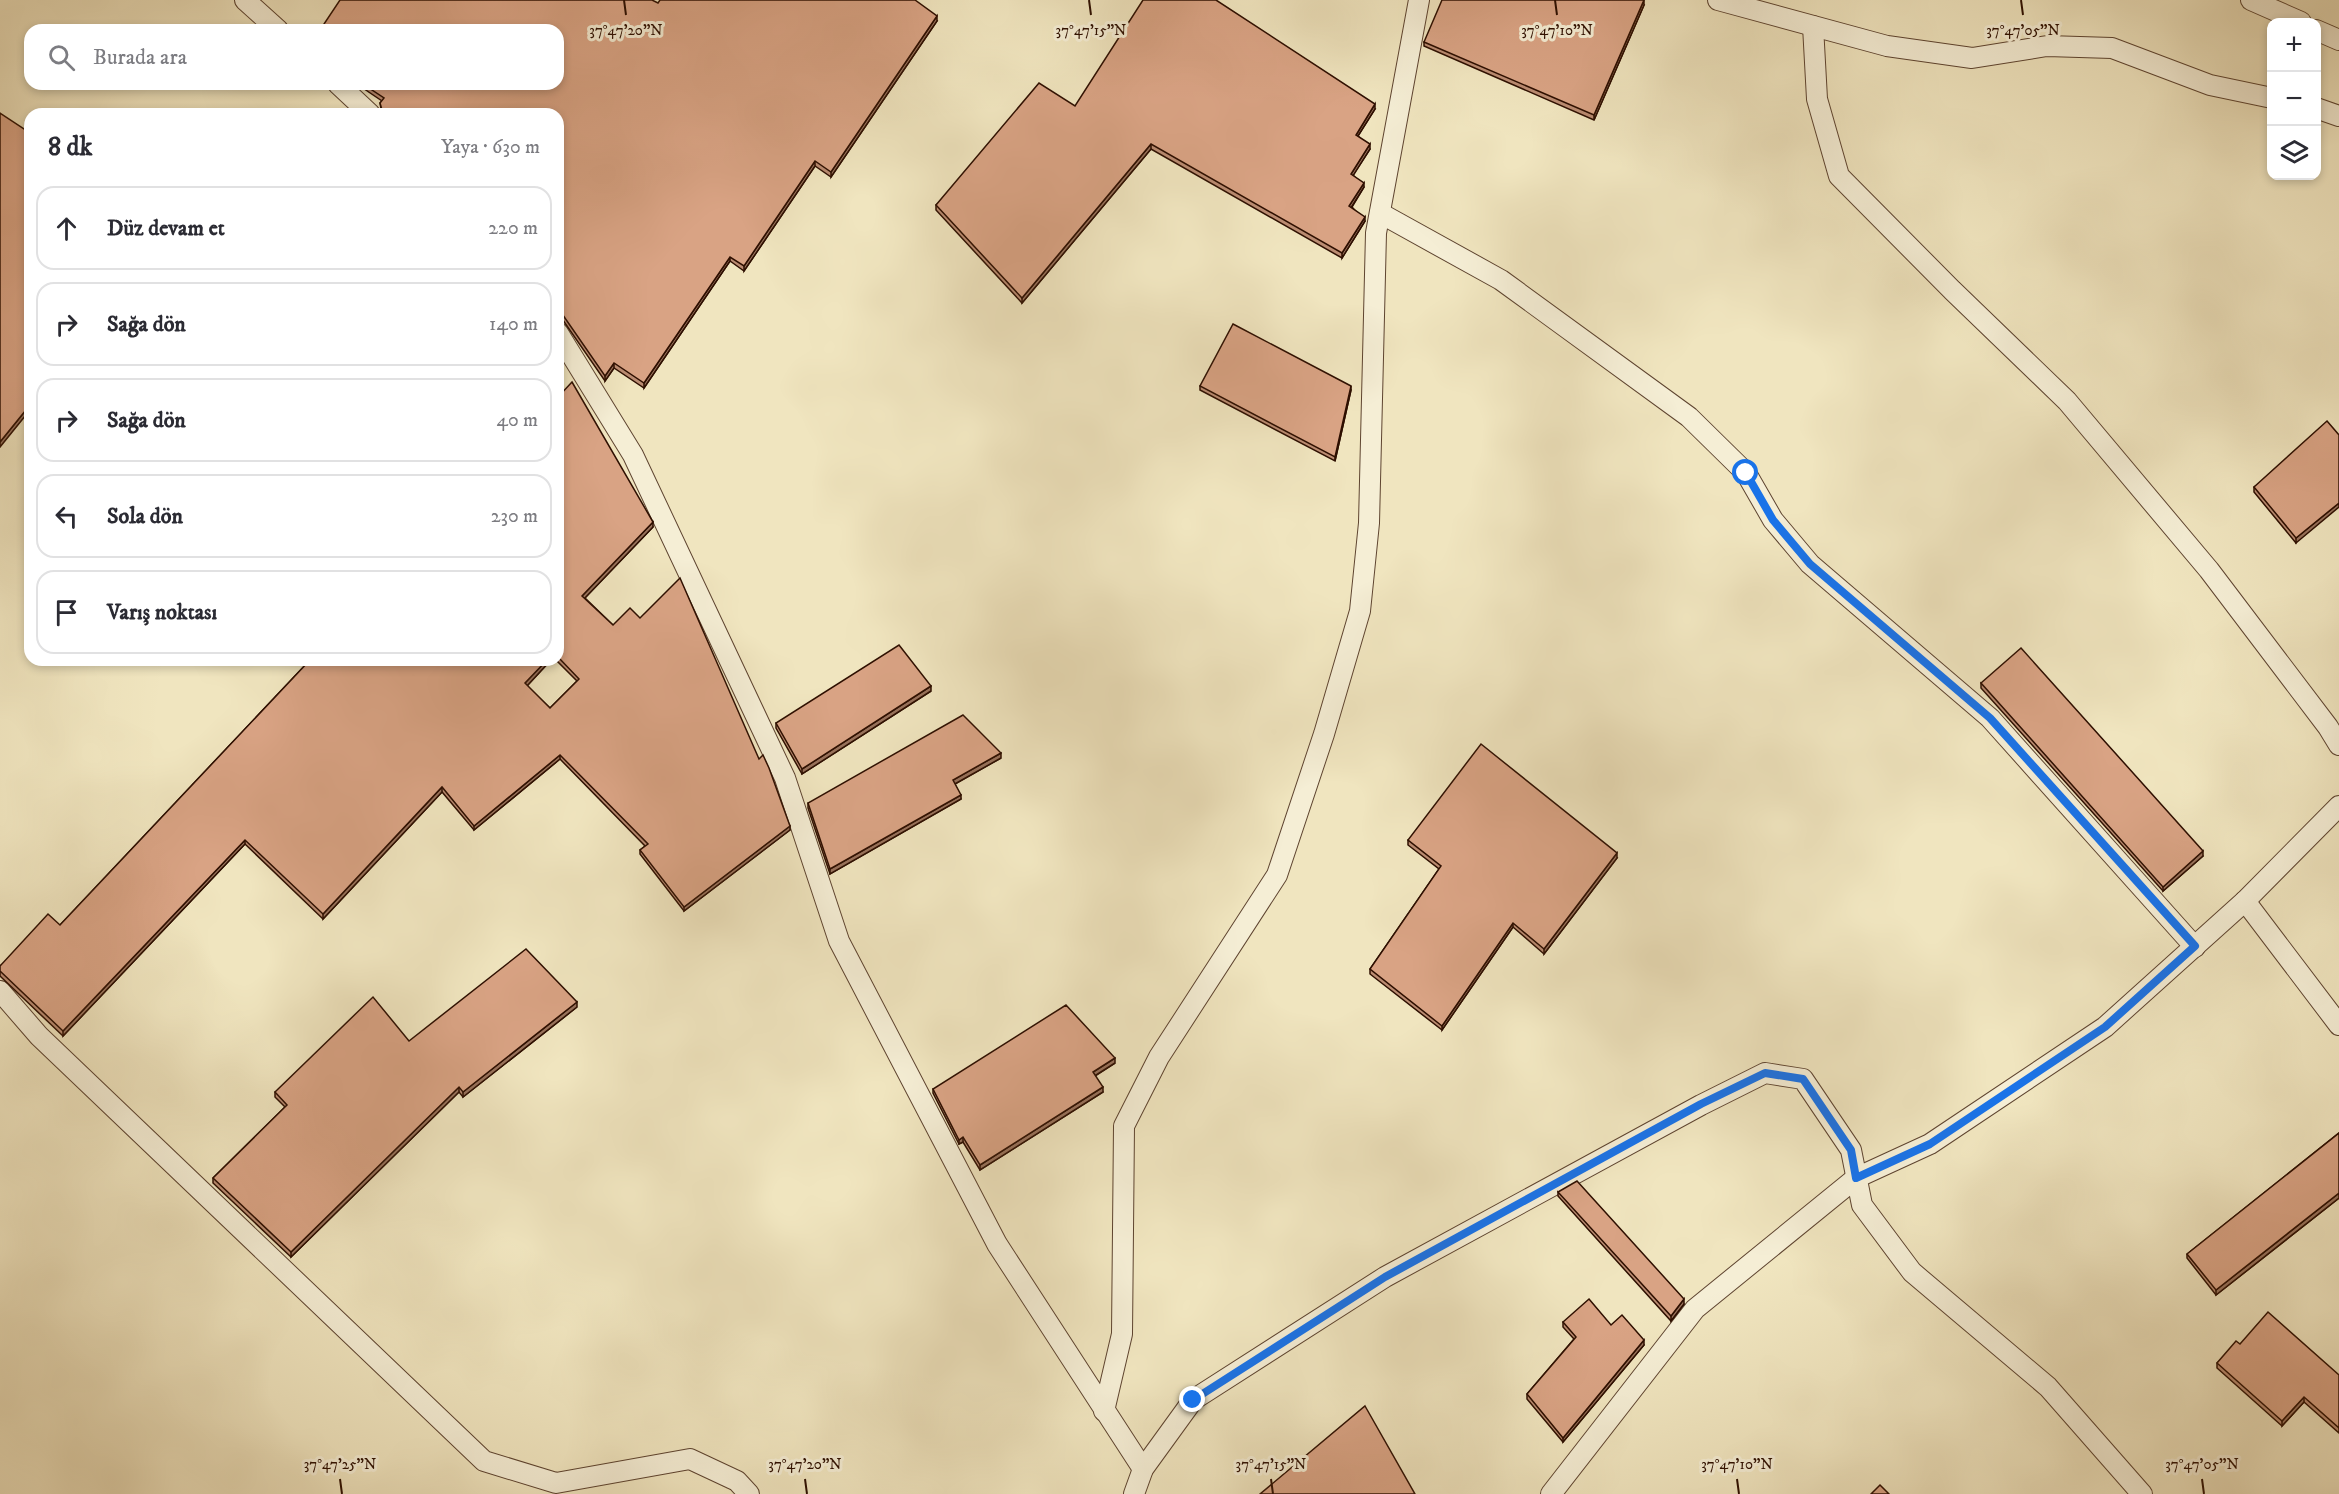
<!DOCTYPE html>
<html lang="tr">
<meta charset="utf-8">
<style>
:root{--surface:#fff;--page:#f7f7f7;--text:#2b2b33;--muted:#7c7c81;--line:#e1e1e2}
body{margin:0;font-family:"IM FELL DW Pica",serif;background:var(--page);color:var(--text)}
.controls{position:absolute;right:18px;top:18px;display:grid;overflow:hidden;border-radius:12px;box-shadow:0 3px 9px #0003}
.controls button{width:54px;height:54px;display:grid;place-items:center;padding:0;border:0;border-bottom:2px solid var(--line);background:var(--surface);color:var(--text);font:30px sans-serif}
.stop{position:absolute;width:18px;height:18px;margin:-14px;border:4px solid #1a73e8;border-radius:50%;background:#fff}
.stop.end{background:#1a73e8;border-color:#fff;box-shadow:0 2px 6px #0008}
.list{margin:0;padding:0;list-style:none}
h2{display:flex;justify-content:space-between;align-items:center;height:78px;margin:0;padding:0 24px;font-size:26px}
h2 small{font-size:20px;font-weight:400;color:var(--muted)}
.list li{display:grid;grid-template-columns:39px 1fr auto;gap:18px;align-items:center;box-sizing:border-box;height:84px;margin:0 12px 12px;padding:0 12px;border:2px solid var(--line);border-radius:18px}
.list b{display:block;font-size:22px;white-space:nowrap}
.list em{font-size:20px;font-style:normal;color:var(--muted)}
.icon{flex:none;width:33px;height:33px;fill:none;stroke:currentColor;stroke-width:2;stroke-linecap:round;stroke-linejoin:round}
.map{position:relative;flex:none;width:2339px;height:1494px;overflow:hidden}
.search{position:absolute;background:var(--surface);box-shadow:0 3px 9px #0003;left:24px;top:24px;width:540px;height:66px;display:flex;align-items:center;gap:15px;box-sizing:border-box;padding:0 21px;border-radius:18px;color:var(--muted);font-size:22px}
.panel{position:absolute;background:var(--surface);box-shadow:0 3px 9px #0003;left:24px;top:108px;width:540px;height:558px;border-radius:18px}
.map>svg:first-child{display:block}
</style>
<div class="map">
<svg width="2339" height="1494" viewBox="0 0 2339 1494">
<rect width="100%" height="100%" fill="#f0e5bf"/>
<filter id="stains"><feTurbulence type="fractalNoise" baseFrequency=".00333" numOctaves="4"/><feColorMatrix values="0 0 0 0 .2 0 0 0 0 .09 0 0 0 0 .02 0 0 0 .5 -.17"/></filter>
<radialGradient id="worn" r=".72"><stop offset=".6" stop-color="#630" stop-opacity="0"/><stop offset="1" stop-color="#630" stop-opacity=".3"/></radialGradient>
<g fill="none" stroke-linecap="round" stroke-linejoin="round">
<g stroke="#5e4430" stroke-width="22">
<g id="minor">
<path d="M245,0L278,30"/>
<path d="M1718,0L1887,46L1972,58L2047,46L2112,48L2210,85L2272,98"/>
<path d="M2251,0L2301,22"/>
<path d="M1813,26L1817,99L1839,176L1952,290L2067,401L2209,570L2328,727L2339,745"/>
<path d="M2316,30L2339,40"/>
<path d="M338,84L370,114"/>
<path d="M2316,108L2339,116"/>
<path d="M1380,213L1501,280L1689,417L1746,473L1773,520L1810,564L1990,718L2195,947"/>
<path d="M558,333L633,455L785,778L839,941L997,1244L1143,1469"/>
<path d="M2245,901L2339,1025"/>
<path d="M0,991L39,1036L484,1461L556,1483L690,1459L737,1481L749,1494"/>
<path d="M1104,1411L1122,1334L1124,1126L1159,1057L1277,875L1324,734L1360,611L1369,523L1376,233L1419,0"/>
<path d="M1134,1494L1143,1469L1193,1400L1385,1277L1701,1105L1765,1073L1803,1079L1851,1150L1862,1205L1912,1272L2048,1387L2142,1494"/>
<path d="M1551,1494L1695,1309L1856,1178L1930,1144L2105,1027L2245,901L2339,806"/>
</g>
</g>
<use href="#minor" stroke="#f5eed5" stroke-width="20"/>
</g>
<g fill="#bb8c72" stroke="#2e0f00" stroke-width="1.5">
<path d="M658,3L937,21L831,177L815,166L744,271L730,261L644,388L614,368L605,381L558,313V114H382L380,103L382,101L357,84H558Z"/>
<path d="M1644,5L1594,120L1424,46V42Z"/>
<path d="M1075,106L1375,109L1358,136L1370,149L1353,175L1364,187L1352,207L1365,221L1342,258L1151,149L1022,303L936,210V205Z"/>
<path d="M1200,386L1351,390L1335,461L1200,390Z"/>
<path d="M558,397L653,527L585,598L613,625L790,830L684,911L640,854V850L645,846L560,759L474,830L442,792L323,919L245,844L63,1036L0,976V966L60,925L310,660H551L527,686L550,708L577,681L556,660H558Z"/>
<path d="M2339,435L2296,543L2254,492V487Z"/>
<path d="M1981,683L2203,856L2163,891L1981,688Z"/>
<path d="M931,691L802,774L776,728V723Z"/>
<path d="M1001,758L955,784L961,799L830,874L808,808V803Z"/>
<path d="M1408,840L1617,858L1544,954L1513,927L1442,1030L1370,974V969L1439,869L1408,845Z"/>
<path d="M577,1007L463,1097L459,1092L291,1257L213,1183V1178L285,1107L275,1097V1092L409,1041Z"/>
<path d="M1115,1063L1095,1076L1103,1092L980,1170L963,1142L959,1144L933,1093V1089Z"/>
<path d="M2339,1133V1198L2216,1295L2187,1258V1254Z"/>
<path d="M1558,1192L1684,1304L1671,1321L1558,1196Z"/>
<path d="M1563,1322L1611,1325L1644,1345L1563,1442L1527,1399V1394L1574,1339L1563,1327Z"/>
<path d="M2240,1344L2339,1375V1433L2304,1402L2282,1426L2217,1368V1363Z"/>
</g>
<g fill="#98725c" stroke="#2e0f00" stroke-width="1.5">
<path d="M1644,0V5L1594,120V115Z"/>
<path d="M937,16V21L831,177V172Z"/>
<path d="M1375,104V109L1356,139V135Z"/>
<path d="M1151,144V149L1022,303V298Z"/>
<path d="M1370,144V149L1351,179V174Z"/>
<path d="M815,161V166L744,271V266Z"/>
<path d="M1364,183V187L1349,211V206Z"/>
<path d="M1365,217V221L1342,258V253Z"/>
<path d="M730,257V261L644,388V383Z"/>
<path d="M614,363V368L605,381V376Z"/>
<path d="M1351,386V390L1335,461V457Z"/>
<path d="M30,405V410L0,447V442Z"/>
<path d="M2339,503V507L2296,543V538Z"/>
<path d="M653,522V527L582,601V596Z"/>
<path d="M547,660H551L525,688V683Z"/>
<path d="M931,686V691L802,774V769Z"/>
<path d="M1001,753V758L953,785V780Z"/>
<path d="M560,755V759L474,830V826Z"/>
<path d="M442,787V792L323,919V914Z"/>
<path d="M961,795V799L830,874V869Z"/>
<path d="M790,826V830L684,911V907Z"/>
<path d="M245,840V844L63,1036V1031Z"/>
<path d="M2203,851V856L2163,891V887Z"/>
<path d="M1617,853V858L1544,954V949Z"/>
<path d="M1513,923V927L1442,1030V1026Z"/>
<path d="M577,1002V1007L463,1097V1092Z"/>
<path d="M1115,1058V1063L1093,1077V1072Z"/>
<path d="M459,1087V1092L291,1257V1252Z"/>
<path d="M1103,1087V1092L980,1170V1165Z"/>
<path d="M963,1137V1142L959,1144V1140Z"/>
<path d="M2339,1193V1198L2216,1295V1290Z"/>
<path d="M1684,1299V1304L1671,1321V1316Z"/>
<path d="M1644,1340V1345L1563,1442V1438Z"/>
<path d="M2304,1397V1402L2282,1426V1421Z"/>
</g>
<g fill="#d9a384" stroke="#2e0f00" stroke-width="1.5">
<path d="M340,0H652L658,3L660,0H915L937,16L831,172L815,161L744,266L730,257L644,383L614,363L605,376L558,308V114H386L382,110L380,103L384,98L363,84H558V30H320Z"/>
<path d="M1143,0H1216L1375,104L1356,135L1370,144L1351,174L1364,183L1349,206L1365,217L1342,253L1151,144L1022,298L936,205L1039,83L1075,106Z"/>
<path d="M1442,0H1644L1594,115L1424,42Z"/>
<path d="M0,113L30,133V405L0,442Z"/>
<path d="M1233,324L1351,386L1335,457L1200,386Z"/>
<path d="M572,382L653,522L582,596L613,625L630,608L640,618L680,578L759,759L763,755L769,768L790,826L684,907L640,850L648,844L560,755L474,826L442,787L323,914L245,840L63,1031L0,971V966L48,914L60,925L310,660H547L525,683L550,708L579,679L558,657V397Z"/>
<path d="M2327,421L2339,435V503L2296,538L2254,487Z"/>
<path d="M899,645L931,686L802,769L776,723Z"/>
<path d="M2021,648L2203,851L2163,887L1981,683Z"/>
<path d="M963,715L1001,753L953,780L961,795L830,869L808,803Z"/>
<path d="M1481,744L1617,853L1544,949L1513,923L1442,1026L1370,969L1441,866L1408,840Z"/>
<path d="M526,949L577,1002L463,1092L459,1087L291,1252L213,1178L287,1105L275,1092L373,997L409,1041Z"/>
<path d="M1066,1005L1115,1058L1093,1072L1103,1087L980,1165L963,1137L959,1140L933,1089Z"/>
<path d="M2339,1133V1193L2216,1290L2187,1254Z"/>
<path d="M1577,1181L1684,1299L1671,1316L1558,1192Z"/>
<path d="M1589,1299L1611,1325L1622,1315L1644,1340L1563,1438L1527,1394L1576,1337L1563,1322Z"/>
<path d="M2268,1312L2339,1375V1428L2304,1397L2282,1421L2217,1363L2236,1341L2240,1344Z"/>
<path d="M1365,1406L1415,1494H1260Z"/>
<path d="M1880,1485L1889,1494H1871Z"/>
</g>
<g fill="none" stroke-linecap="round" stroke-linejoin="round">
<path stroke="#1a73e8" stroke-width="8" d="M1193,1400L1385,1277L1701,1104L1765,1073L1803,1079L1851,1150L1856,1178L1930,1144L2105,1027L2195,946L1990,718L1810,564L1773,520L1746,473"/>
</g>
<path fill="none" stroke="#2e0f00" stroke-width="2" d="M624,0L626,15M1089,0L1091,15M1555,0L1557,15M2021,0L2023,15M340,1479L342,1494M805,1479L807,1494M1271,1479L1273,1494M1737,1479L1739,1494M2202,1479L2204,1494"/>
<g font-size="15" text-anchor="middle" fill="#2e0f00" stroke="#f5eed5" stroke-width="6" stroke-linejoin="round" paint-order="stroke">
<text x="626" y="35">37°47'20"N</text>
<text x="1091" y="35">37°47'15"N</text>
<text x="1557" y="35">37°47'10"N</text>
<text x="2023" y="35">37°47'05"N</text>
<text x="340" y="1469">37°47'25"N</text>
<text x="805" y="1469">37°47'20"N</text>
<text x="1271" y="1469">37°47'15"N</text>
<text x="1737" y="1469">37°47'10"N</text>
<text x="2202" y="1469">37°47'05"N</text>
</g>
<rect width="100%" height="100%" filter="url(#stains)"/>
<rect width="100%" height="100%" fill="url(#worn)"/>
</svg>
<div class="controls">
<button>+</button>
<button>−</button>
<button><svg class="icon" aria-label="layers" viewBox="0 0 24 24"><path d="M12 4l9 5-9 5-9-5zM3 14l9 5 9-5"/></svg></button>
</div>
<div class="stop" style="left:1746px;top:473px"></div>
<div class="stop end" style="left:1193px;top:1400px"></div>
<div class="search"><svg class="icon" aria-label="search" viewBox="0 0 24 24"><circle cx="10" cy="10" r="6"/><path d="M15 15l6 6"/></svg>Burada ara</div>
<section class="panel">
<h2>8 dk<small>Yaya · 630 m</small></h2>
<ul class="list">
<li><svg class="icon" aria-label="ahead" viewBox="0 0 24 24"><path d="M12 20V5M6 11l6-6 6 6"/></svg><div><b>Düz devam et</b></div><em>220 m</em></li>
<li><svg class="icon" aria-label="right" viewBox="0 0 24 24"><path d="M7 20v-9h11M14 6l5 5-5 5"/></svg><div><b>Sağa dön</b></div><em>140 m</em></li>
<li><svg class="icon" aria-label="right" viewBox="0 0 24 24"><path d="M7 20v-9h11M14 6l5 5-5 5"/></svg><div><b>Sağa dön</b></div><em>40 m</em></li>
<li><svg class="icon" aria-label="left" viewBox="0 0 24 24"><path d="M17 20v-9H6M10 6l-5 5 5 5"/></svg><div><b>Sola dön</b></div><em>230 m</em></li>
<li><svg class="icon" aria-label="arrive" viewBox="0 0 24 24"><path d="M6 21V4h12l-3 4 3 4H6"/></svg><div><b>Varış noktası</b></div></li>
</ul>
</section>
</div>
